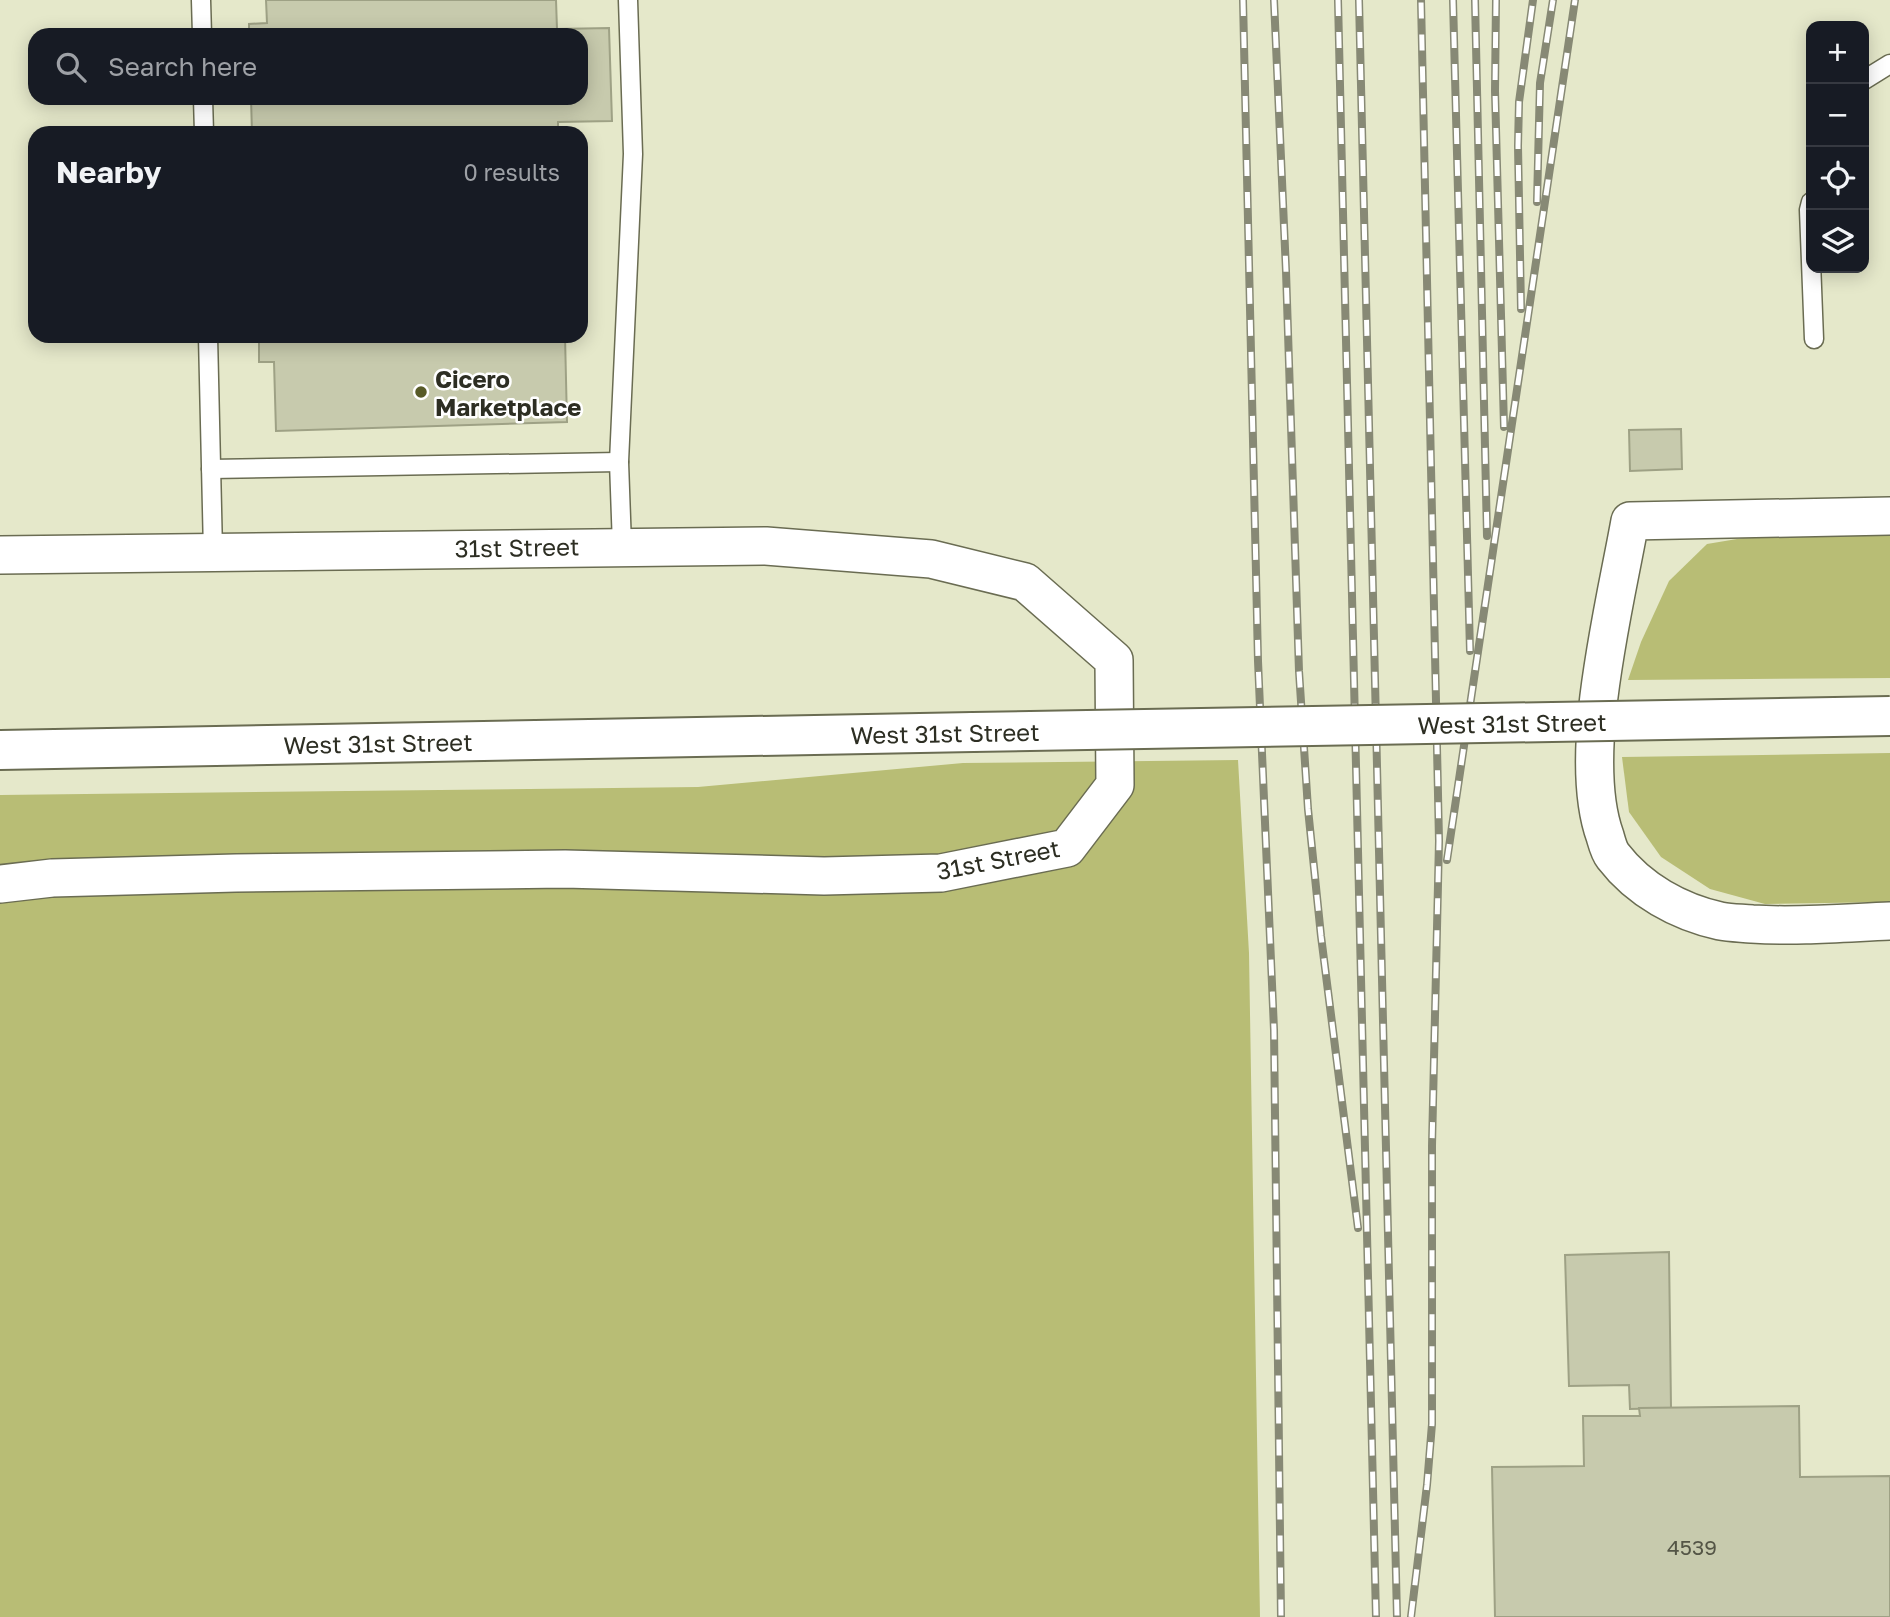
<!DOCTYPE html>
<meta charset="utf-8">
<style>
:root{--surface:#171b24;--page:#20242c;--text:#f1f3f6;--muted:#9ea1a6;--line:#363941}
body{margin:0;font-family:"Golos Text",sans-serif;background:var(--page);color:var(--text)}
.controls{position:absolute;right:21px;top:21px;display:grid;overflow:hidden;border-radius:14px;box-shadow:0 4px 18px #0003}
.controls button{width:63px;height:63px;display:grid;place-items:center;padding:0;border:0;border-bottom:2px solid var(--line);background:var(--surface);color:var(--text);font:35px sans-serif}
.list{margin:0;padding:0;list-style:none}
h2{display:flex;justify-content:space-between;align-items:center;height:91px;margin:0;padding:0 28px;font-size:30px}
h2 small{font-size:23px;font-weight:400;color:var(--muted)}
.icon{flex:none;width:38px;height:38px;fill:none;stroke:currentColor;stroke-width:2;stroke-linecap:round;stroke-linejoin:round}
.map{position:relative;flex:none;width:1890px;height:1617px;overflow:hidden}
.search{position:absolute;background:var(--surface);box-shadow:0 4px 18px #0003;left:28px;top:28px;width:560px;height:77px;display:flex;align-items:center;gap:18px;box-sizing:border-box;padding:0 24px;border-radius:21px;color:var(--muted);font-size:26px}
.panel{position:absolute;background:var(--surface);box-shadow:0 4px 18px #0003;left:28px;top:126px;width:560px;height:217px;border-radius:21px}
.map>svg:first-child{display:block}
</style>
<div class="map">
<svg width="1890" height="1617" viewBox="0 0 1890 1617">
<rect width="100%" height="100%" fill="#e5e8ca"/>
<g fill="#b8bd75">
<path d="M1890,534V678L1628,680L1641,642L1669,581L1707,544L1755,536Z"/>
<path d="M1890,753V902L1765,904L1710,889L1661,857L1629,812L1622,757Z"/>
<path d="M1238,760L1249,953L1260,1617H0V795L698,787L963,763Z"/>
</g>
<g fill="#c7caad" stroke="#9ea185" stroke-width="2">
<path d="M266,0H556L557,29L609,28L612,121L558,122V133H252L251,98H581V35H249V24L267,23Z"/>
<path d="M259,336H565L567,422L276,431L274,362H259Z"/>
<path d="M1681,429L1682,469L1630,471L1629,430Z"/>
<path d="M1669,1252L1671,1408L1630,1409L1629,1385L1569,1386L1565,1255Z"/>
<path d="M1799,1406L1800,1477L1890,1476V1617H1495L1492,1467L1584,1466L1583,1416H1640L1639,1408Z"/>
</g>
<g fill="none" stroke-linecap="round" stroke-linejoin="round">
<g stroke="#6a6c52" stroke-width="21">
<g id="lane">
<path d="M201,0L202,35"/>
<path d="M1864,80L1890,64"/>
<path d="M203,98L204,133"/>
<path d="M1811,202L1809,210L1814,339"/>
<path d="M208,336L213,552"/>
<path d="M211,469L619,462"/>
<path d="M622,546L619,462L633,154L628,0"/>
</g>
</g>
<g stroke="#6a6c52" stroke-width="40">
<g id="street">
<path d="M1890,516L1630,521C1615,606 1576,756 1605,836C1607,843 1609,851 1613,856C1639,890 1679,912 1720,921C1730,923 1741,923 1752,924C1798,927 1844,923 1890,921"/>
<path d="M0,555L766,546L931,559L1025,582L1114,660L1115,785L1067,848L941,873L824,876L565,869L236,873L52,878L0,884"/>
</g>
</g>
<g stroke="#6a6c52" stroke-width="42">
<path id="secondary" d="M0,750L973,732"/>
</g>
<use href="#lane" stroke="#fff" stroke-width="18"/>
<use href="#street" stroke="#fff" stroke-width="37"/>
<use href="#secondary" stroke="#fff" stroke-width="38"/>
<g stroke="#878975" stroke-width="8">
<g id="rail">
<path d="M1243,0L1258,661L1274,1030L1281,1617"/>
<path d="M1274,0L1286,271L1299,671L1308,809L1321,936L1358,1228"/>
<path d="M1338,0L1376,1617"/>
<path d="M1359,0L1397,1617"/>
<path d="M1453,0L1470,651"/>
<path d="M1475,0L1487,536"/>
<path d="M1496,0L1495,91L1504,427"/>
<path d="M1537,202L1540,83L1553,0"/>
<path d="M1521,309L1518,146L1519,102L1533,0"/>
<path d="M1447,860L1575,0"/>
<path d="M1411,1617L1427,1485L1432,1424V1146L1439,841L1421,0"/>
</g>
</g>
<use href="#rail" stroke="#fff" stroke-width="5" stroke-dasharray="16" stroke-linecap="butt"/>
<g stroke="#6a6c52" stroke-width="42" stroke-linecap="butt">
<path id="secondary-bridge" d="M973,732L1890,716"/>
</g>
<use href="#secondary-bridge" stroke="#fff" stroke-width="38"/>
</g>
<circle fill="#575a27" stroke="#fff" stroke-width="2.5" cx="421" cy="392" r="7"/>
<g text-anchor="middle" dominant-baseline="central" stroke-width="5" stroke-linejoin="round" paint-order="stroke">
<g font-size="21" fill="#545546">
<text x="1692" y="1547">4539</text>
</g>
<g font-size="24" font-weight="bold" fill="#2d2e23" stroke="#fff" text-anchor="start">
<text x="435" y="378">Cicero<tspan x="435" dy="28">Marketplace</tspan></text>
</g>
<g font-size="24" fill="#2d2e23" stroke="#fff">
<text transform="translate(517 547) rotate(-1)">31st Street</text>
<text transform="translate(1512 723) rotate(-1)">West 31st Street</text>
<text transform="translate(945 733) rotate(-1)">West 31st Street</text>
<text transform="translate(378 743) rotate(-1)">West 31st Street</text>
<text transform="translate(998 859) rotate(-11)">31st Street</text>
</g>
</g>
</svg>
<div class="controls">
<button>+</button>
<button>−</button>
<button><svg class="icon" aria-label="locate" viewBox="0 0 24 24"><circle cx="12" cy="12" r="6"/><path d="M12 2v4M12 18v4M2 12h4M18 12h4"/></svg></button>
<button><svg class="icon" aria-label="layers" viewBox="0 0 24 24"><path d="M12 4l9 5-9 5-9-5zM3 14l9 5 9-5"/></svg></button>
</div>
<div class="search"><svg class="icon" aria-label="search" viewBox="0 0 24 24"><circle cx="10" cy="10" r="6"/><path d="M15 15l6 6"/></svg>Search here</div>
<section class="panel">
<h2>Nearby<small>0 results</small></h2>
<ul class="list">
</ul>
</section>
</div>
